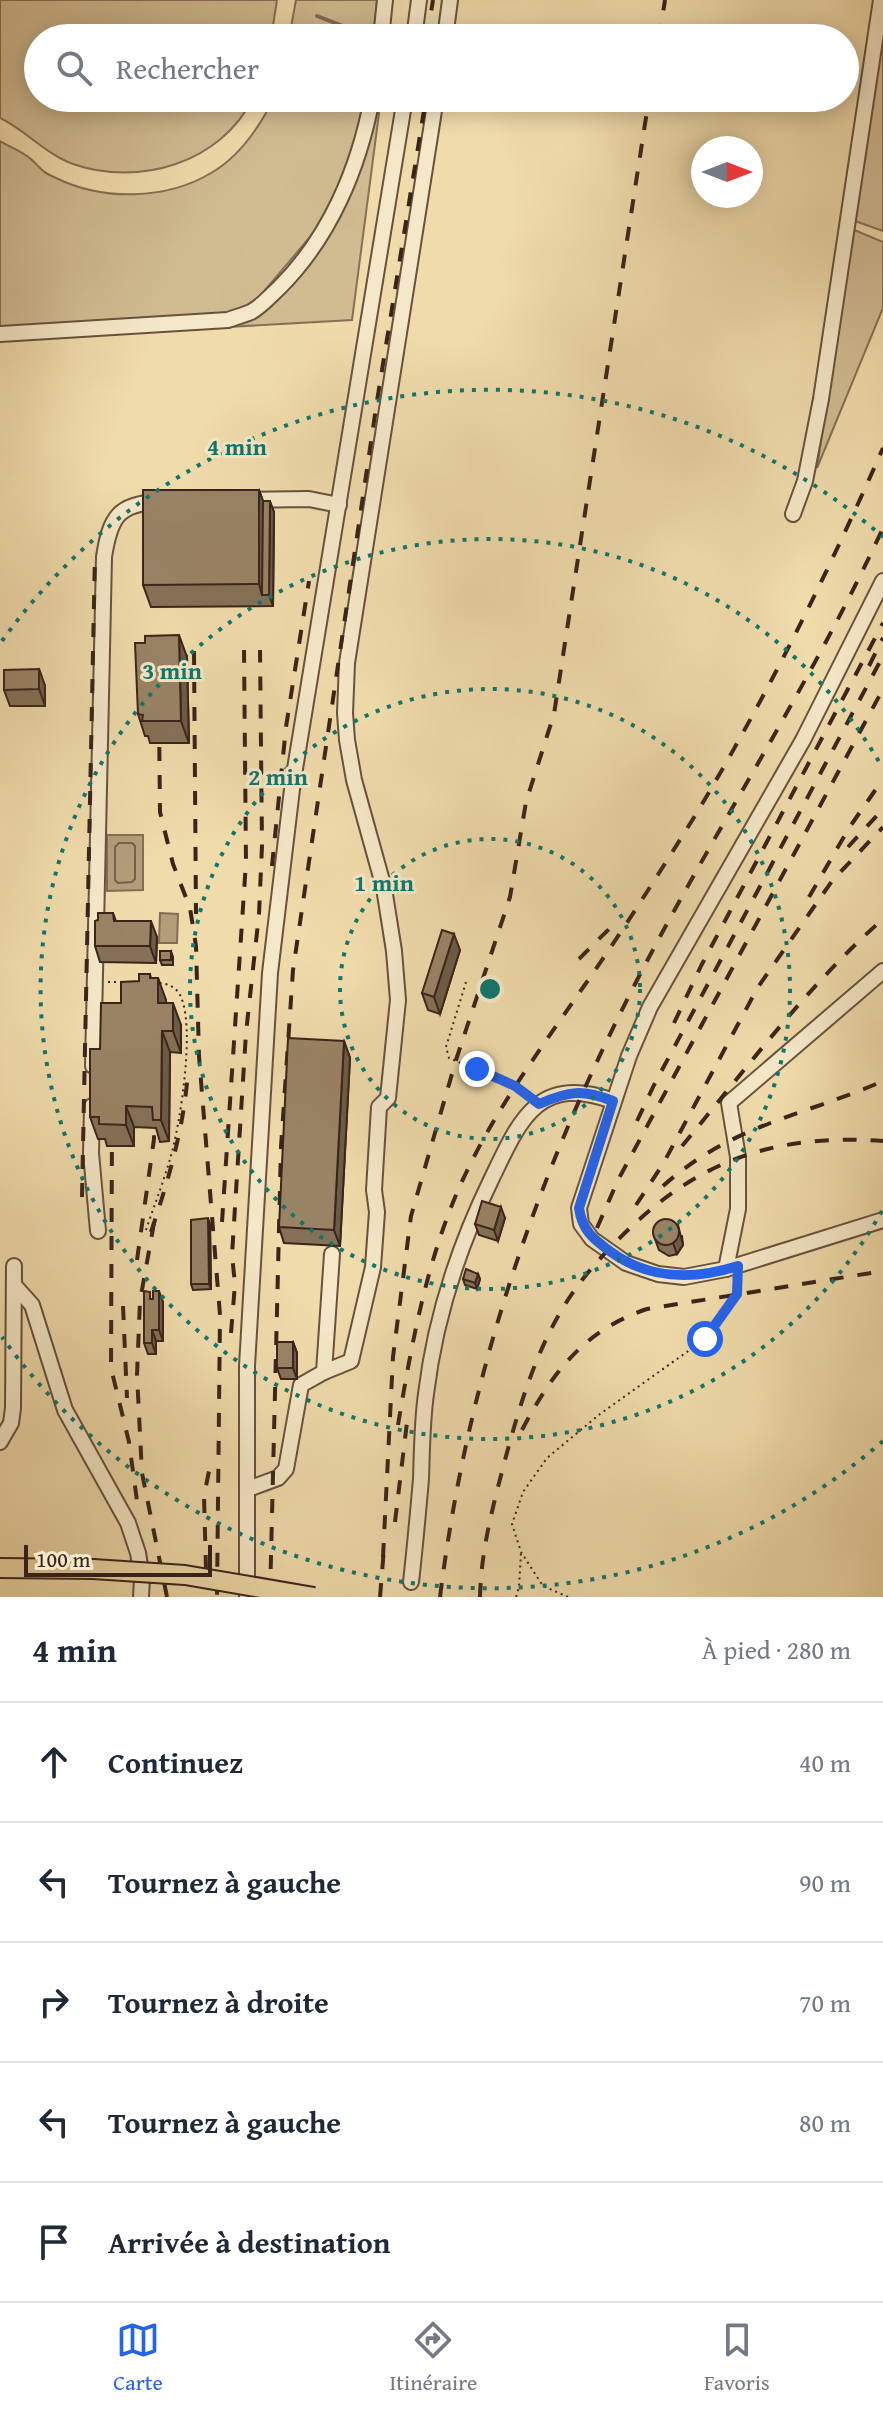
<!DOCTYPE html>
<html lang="fr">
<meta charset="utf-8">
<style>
:root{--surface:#fff;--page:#f6f6f7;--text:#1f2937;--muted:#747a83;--line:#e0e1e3;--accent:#2563eb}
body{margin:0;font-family:"Gentium Book Plus",serif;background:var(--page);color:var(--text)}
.compass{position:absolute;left:691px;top:136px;width:72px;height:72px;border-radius:50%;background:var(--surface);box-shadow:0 4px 20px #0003;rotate:90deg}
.scale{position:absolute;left:24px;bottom:20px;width:188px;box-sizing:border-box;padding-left:8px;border:4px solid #3a241a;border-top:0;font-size:22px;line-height:28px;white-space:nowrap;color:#3a241a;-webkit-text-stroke:6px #f5e8c8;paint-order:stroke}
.stop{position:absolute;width:24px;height:24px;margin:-18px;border:6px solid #2563eb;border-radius:50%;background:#fff}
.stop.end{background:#2563eb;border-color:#fff;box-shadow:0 2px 8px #0008}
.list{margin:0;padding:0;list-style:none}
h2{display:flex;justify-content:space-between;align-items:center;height:104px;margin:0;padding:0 32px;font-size:34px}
h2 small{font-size:26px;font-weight:400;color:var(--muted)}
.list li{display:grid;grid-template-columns:52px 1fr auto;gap:24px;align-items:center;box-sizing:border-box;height:120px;padding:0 32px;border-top:2px solid var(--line)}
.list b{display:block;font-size:30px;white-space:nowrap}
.list em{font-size:26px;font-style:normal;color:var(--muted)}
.icon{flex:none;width:44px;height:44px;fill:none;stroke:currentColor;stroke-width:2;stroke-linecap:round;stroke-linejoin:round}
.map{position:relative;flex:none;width:883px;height:1597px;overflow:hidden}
.search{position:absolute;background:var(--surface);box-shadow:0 4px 20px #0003;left:24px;right:24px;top:24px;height:88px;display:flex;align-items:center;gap:20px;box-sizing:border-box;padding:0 28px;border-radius:44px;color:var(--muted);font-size:30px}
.sheet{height:704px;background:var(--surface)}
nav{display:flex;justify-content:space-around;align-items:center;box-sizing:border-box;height:112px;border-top:2px solid var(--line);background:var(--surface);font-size:22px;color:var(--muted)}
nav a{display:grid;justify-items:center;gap:4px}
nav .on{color:var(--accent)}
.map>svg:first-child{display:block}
</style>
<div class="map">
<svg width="883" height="1597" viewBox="0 0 883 1597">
<rect width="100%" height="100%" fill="#f0dbab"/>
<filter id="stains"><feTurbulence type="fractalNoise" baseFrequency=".0025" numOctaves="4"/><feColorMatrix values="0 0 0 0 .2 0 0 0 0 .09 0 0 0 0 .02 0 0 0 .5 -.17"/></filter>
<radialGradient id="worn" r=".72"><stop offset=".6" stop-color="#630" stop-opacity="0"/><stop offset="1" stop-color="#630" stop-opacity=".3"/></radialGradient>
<g fill="#d1bc92" stroke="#867056" stroke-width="2">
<path d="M0,0H277L271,38H38V98H253C221,163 139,187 73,164C47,155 25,130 0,118Z"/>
<path d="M296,0H377L373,38H289Z"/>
<path d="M883,32V231L855,221Z"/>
<path d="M274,98H366L363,117L337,191L315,231L255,302L237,311L219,315L0,327V141C10,147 24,152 32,160C42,169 40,171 56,178C103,201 166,200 211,173C239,157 260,126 274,98Z"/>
<path d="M378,98H381L352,320L227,327L311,255Z"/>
<path d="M852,229L883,242V308L817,468Z"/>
</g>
<g fill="#b29d7a" stroke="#826d54" stroke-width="2">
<path d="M107,835H143V890L107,891Z"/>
<path d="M160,913L178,914L177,943H159Z"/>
</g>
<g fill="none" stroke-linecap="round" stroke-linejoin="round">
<path stroke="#76604a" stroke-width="2" d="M119,843H132L135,846V879L132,882L118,883L115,880V847Z"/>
<path stroke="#826d54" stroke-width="4" d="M317,16L369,36"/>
<g stroke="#68523e" stroke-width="18">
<g id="minor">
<path d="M381,38L385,0"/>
<path d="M414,38L419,0"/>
<path d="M445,38L450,0"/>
<path d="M0,334L228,320C236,317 244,315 251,312C262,306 270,296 279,288C330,237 359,168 372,98"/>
<path d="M244,500L309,499L339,505"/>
<path d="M793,514L805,481L821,399L881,0"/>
<path d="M883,581L803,740L650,1007L629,1056L579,1208L581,1224L592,1239L626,1263L658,1274L684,1277L726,1269L883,1220"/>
<path d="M93,1066L104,557C110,518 118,503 159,502"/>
<path d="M92,1106L91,1153L98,1231"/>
<path d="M726,1269L738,1209V1157L729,1103L883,971"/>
<path d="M14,1285L32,1305L65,1410L128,1523L138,1553L142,1578L141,1597"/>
<path d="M324,1372L351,1361L373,1267L377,1212L374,1190L379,1107L388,1098L398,1000L394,951L384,888L354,780L347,740L345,713L347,663L436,98"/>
<path d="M0,1442L11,1423L13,1408L14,1266"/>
<path d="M248,1489L278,1478L286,1469L301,1385L324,1372L332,1254"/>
<path d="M411,1582C415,1547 418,1513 421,1479C422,1451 422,1422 426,1394C435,1319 458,1248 491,1180C519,1122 537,1073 613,1101"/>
<path d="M247,1597V1366L270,973L293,781L405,98"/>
</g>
</g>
<g stroke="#3a241a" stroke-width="22">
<path id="major" d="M0,1568L93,1569"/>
</g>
<g stroke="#3a241a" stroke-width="2" stroke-dasharray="2 4" stroke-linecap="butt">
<path d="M108,982H122"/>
<path d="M466,982L446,1047L449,1058L515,1086L528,1096"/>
<path d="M146,1230C154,1206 163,1183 170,1159C180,1126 196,1025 180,995C176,987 168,984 160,983"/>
<path d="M516,1597L519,1587L521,1553"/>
<path d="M568,1597L543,1586L521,1552L512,1524L523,1492L547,1458L600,1414L705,1339L732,1304L737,1294V1279"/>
</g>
<use href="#minor" stroke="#f5e8c8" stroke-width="14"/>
<use href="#major" stroke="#f0dbab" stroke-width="18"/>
<g stroke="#3a241a" stroke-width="4" stroke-dasharray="14 14" stroke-linecap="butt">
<path d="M427,38L433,0"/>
<path d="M659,38L665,0"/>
<path d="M194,651L196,914"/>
<path d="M869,666L883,638"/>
<path d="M159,719L160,812L173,864L190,908L196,946L199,1056L220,1315L217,1597"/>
<path d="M848,847L883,809"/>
<path d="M272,866L286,727L309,581"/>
<path d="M809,897L849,828L883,779"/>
<path d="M579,959L618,920"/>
<path d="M674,1023L701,966L883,623"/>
<path d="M637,1121L654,1085L883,656"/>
<path d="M112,1124L111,1368L129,1442L137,1501"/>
<path d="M682,1146C747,1068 807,986 883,919"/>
<path d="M663,1186C731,1125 803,1116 883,1081"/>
<path d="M82,1197L95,553"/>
<path d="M636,1205L663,1164L758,987L832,881L883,827"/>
<path d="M222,1222L246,862L244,650"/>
<path d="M154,1223L140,1301L137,1375L142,1473L167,1597"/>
<path d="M597,1228L618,1180L883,689"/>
<path d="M151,1232C169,1178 184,1128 188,1071"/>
<path d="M137,1260L154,1139V1106"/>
<path d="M123,1306L127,1398"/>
<path d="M231,1333L235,1284L232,1255L246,1033L259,914L262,846L260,650"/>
<path d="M398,1425C412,1341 428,1253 465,1175C497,1107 542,1047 584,986C622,932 658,875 693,819C765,700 827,575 883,448"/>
<path d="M522,1430C552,1373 584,1330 647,1309L883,1271"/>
<path d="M395,1522L408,1414"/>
<path d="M383,1557L393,1357L411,1216L456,1060L510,897L526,802L554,714L649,98"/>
<path d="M206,1569L204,1496L210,1466"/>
<path d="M270,1597L281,1147L293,970L377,401L426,98"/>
<path d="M380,1597L384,1548"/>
<path d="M440,1597C465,1396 526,1204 616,1022C698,854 804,699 883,528"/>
<path d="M480,1597C481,1550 493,1506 505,1460C518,1411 534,1357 560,1313C578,1281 603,1254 629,1229C704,1157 780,1134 883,1141"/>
</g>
<g stroke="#3a241a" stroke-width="22" stroke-linecap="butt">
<path id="major-bridge" d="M93,1569L185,1575L314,1597"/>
</g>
<use href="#major-bridge" stroke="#f0dbab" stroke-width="18"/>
</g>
<g fill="#847157" stroke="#3a241a" stroke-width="2">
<path d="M259,490L263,501L274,512L273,606L151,607L143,585Z"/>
<path d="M187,657L189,743H150L148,736H145L138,714Z"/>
<path d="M39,669L45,686V706H10L4,690Z"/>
<path d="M113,913L116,921L157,937L156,963L100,962L95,946L98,920Z"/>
<path d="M460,950L440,1014L428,1010L422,993Z"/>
<path d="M171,951L173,957V965H162L160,960Z"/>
<path d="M150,974L151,978H158L166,1003L181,1025V1053L170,1052L169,1141L160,1142L156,1128L134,1127V1146H107L105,1139H98L90,1117L100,1049L139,981Z"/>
<path d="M344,1041L350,1058L340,1246L284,1243L279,1227Z"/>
<path d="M505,1218L498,1241L479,1235L475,1224Z"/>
<path d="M210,1224L211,1289L193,1290L191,1284Z"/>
<path d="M682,1236L683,1245L677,1254L669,1256L659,1250L655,1239Z"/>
<path d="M478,1274L480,1279L477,1289L465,1285L463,1279Z"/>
<path d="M153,1298L163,1302V1341H156V1354H148L144,1343Z"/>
<path d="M293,1342L297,1353V1379H281L277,1368Z"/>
</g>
<g fill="#6b5c47" stroke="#3a241a" stroke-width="2">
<path d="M259,490L267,512L262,595L259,584Z"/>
<path d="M270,501L274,512L273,606L269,595Z"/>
<path d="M179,635L187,657L189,743L181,721Z"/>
<path d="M39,669L45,686V706L39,689Z"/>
<path d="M151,921L157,937L156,963L150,946Z"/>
<path d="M454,934L460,950L440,1014L434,997Z"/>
<path d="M158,978L166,1000V1025L158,1003Z"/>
<path d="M173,1003L181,1025V1053L173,1031Z"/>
<path d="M162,1031L170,1052L169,1141L161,1120Z"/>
<path d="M344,1041L350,1058L340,1246L334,1230Z"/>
<path d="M126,1106L134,1127V1146L126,1125Z"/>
<path d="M501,1207L505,1218L498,1241L494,1230Z"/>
<path d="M208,1218L210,1224L211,1289L209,1284Z"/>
<path d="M678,1225L683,1245L677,1254L673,1243Z"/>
<path d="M478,1274L480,1279L477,1289L475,1283Z"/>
<path d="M159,1291L163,1302V1341L159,1330Z"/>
<path d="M152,1330L156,1341V1354L152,1343Z"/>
<path d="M293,1342L297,1353V1379L293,1368Z"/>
</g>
<g fill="#998365" stroke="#3a241a" stroke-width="2">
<path d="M143,490H259V584L143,585Z"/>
<path d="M263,501H270L269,595H262Z"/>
<path d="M179,635L181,721H142L143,715L138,714L135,643H145V636Z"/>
<path d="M39,669V689L4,690V670Z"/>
<path d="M98,913H113L114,921H151L150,946H95V921L98,920Z"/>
<path d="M442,930L454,934L434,997L422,993Z"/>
<rect x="160" y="951" width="11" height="9"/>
<path d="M139,974H150V978H158V1003H173V1031H162L161,1120H153L152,1107L126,1106V1125L99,1124V1117H90V1049H100L101,1003H121V982L139,981Z"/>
<path d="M288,1038L344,1041L334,1230L279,1227Z"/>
<path d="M482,1201L501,1207L494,1230L475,1224Z"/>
<path d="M208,1218L209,1284H191V1220Z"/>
<circle cx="666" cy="1232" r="13"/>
<path d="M466,1269L478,1274L475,1283L463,1279Z"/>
<path d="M144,1291L150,1292V1299H153V1291H159V1330H152V1343H144Z"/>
<rect x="277" y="1342" width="16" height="26"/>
</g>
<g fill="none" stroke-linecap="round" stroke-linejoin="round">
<path stroke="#2563eb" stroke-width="10" d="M477,1069L515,1086L539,1104C569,1091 582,1089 613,1101L579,1208C582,1230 593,1239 611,1252C650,1280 693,1280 738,1266L737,1294L705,1339"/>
</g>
<g fill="none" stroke="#0f766e" stroke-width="4" stroke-dasharray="4 8">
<circle cx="490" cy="989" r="150"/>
<circle cx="490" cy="989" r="300"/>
<path d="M882 1211A450 450 0 1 1 882 767"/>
<path d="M883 1441A599 599 0 0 1 2 1337M2 641A599 599 0 0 1 883 537"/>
</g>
<circle cx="490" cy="989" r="12" fill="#0f766e" stroke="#f5e8c8" stroke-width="4"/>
<g font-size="24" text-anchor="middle" font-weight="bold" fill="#0f766e" stroke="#f5e8c8" stroke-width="6" stroke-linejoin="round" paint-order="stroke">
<text x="237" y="455">4 min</text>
<text x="172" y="679">3 min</text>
<text x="278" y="785">2 min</text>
<text x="384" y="891">1 min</text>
</g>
<rect width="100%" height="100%" filter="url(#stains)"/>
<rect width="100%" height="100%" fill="url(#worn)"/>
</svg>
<svg class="compass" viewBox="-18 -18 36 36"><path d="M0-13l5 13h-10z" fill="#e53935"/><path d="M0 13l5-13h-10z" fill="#747a83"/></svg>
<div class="scale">100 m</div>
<div class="stop" style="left:705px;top:1339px"></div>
<div class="stop end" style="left:477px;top:1069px"></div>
<div class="search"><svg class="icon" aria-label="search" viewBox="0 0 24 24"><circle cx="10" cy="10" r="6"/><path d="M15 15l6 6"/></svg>Rechercher</div>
</div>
<section class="sheet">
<h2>4 min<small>À pied · 280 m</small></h2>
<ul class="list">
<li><svg class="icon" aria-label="ahead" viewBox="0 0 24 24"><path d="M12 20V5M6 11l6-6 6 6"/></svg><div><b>Continuez</b></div><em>40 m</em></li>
<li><svg class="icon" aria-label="left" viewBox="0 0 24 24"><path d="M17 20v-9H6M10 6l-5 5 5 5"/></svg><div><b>Tournez à gauche</b></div><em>90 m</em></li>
<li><svg class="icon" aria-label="right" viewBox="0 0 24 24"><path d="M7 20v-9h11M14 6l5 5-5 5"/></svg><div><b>Tournez à droite</b></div><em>70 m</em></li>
<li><svg class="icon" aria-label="left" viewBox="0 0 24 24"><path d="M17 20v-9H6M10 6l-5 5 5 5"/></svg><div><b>Tournez à gauche</b></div><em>80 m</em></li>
<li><svg class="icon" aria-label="arrive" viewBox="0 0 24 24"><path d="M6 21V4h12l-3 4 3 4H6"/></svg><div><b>Arrivée à destination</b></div></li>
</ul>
</section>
<nav>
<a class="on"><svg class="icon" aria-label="map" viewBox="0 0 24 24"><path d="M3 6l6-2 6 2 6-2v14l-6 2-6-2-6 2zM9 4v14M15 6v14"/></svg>Carte</a>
<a><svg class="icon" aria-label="directions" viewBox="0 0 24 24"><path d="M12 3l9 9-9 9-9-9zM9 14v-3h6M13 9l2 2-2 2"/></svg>Itinéraire</a>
<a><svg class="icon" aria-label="saved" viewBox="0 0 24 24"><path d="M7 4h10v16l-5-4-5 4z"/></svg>Favoris</a>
</nav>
